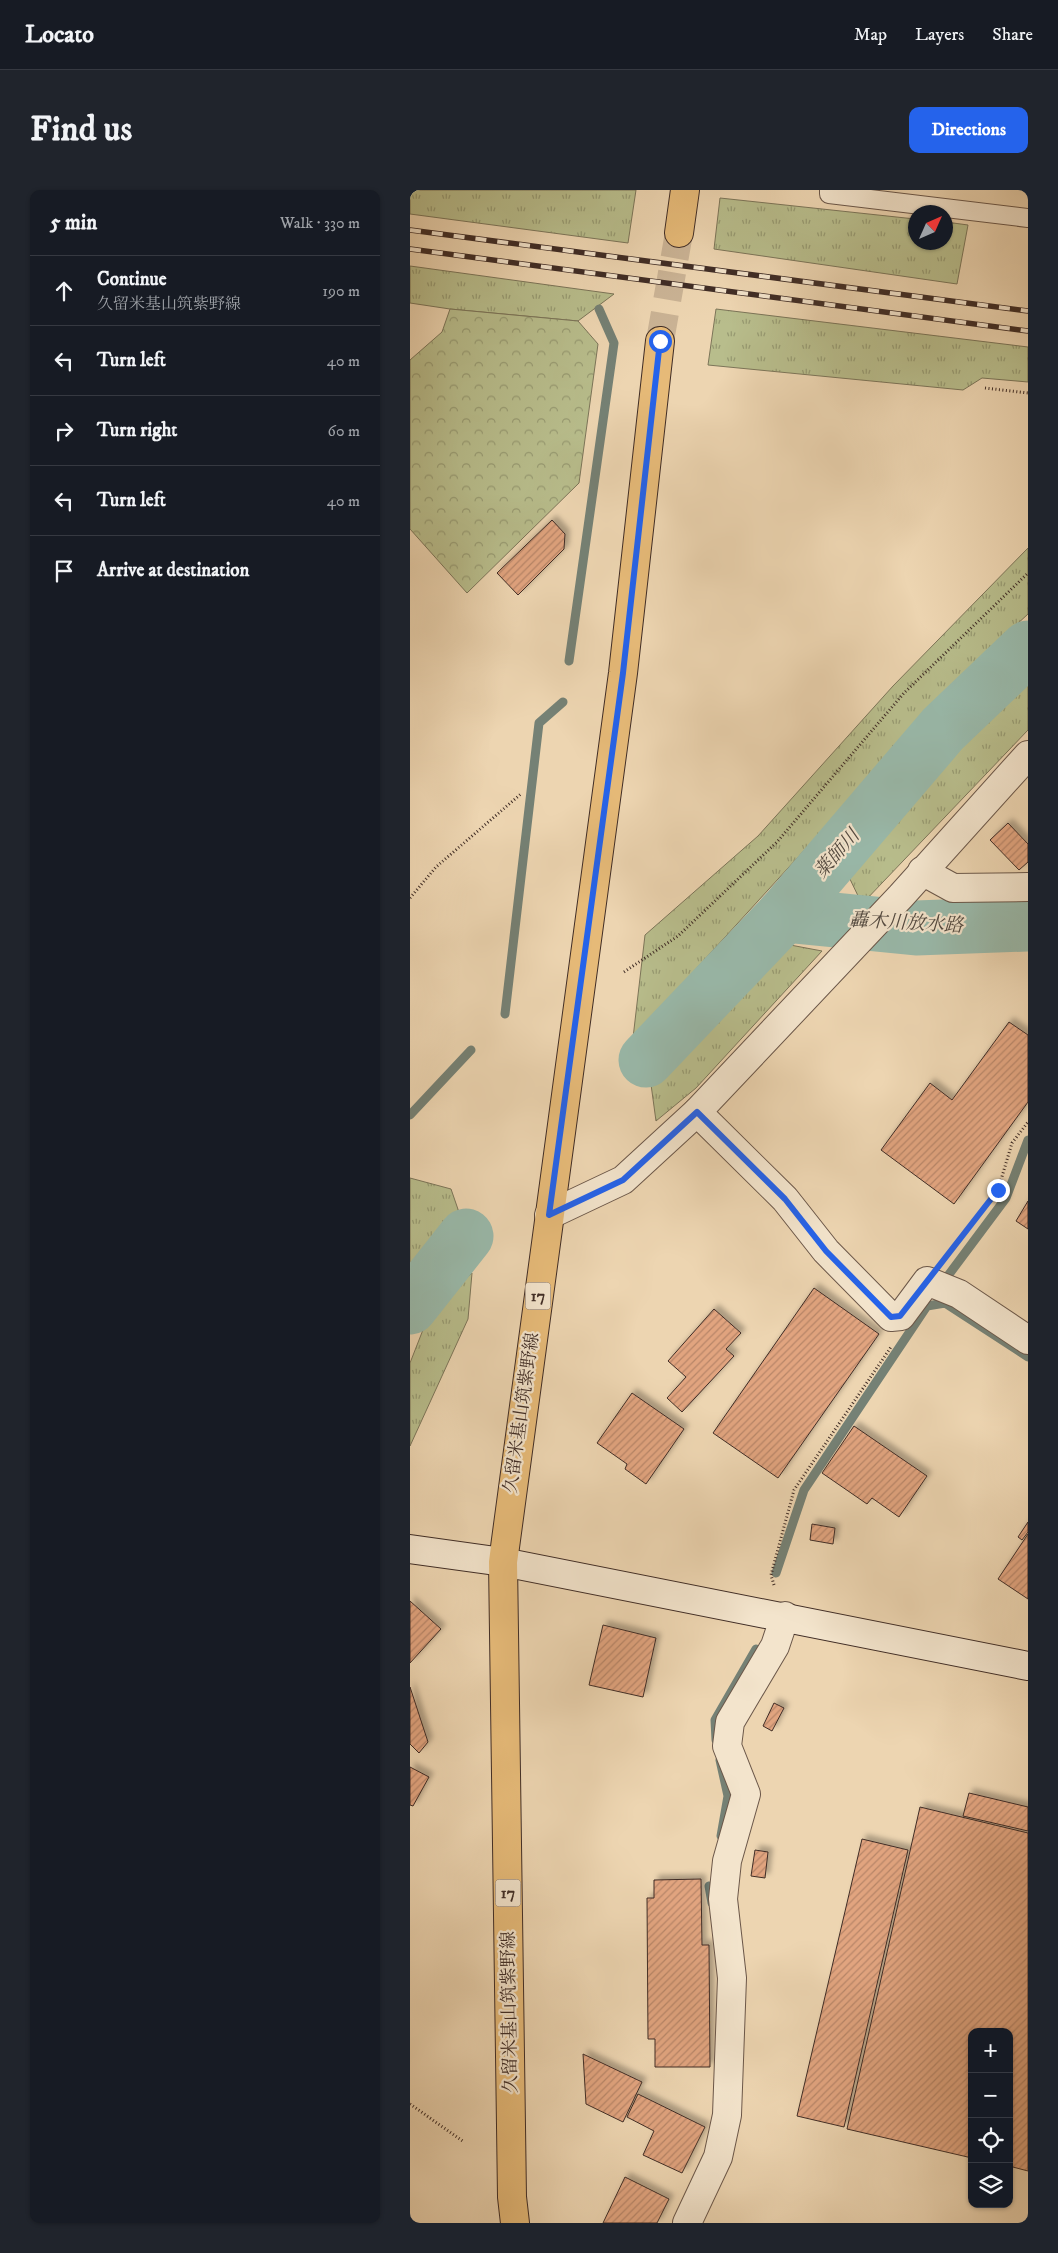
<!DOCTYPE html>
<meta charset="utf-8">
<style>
:root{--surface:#171b24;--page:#20242c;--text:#f1f3f6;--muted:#9ea1a6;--line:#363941;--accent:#2563eb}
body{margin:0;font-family:"IM FELL DW Pica","Noto Serif JP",serif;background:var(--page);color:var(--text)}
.controls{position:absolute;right:15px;bottom:15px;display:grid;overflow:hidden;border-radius:10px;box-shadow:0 1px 4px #0004}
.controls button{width:45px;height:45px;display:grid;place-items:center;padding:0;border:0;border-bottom:1px solid var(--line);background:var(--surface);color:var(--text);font:25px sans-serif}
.compass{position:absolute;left:498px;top:15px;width:45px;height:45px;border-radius:50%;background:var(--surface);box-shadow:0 1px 4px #0004;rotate:45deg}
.stop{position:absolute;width:15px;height:15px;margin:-11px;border:4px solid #2563eb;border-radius:50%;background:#fff}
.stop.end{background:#2563eb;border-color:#fff;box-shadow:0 1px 5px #0008}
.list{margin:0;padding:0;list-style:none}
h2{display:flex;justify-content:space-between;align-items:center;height:65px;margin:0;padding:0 20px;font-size:21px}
h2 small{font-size:16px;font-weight:400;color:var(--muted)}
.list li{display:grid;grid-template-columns:32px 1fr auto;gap:15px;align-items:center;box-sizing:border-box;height:70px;padding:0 20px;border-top:1px solid var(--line)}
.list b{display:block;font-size:19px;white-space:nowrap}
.list p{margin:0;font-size:16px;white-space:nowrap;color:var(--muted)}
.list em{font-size:16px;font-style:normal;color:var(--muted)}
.icon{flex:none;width:28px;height:28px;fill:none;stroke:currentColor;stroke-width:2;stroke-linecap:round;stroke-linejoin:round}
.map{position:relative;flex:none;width:618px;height:2033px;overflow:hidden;border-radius:10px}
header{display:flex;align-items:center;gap:30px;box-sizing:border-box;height:70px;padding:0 25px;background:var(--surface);border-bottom:1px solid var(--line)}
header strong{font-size:24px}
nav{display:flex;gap:28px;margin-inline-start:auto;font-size:18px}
.intro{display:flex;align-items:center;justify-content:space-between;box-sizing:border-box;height:120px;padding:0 30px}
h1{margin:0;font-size:35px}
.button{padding:12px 22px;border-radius:10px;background:var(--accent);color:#fff;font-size:18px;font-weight:700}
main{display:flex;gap:30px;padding:0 30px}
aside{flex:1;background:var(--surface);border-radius:10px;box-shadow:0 1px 4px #0004}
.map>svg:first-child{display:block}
</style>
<header>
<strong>Locato</strong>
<nav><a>Map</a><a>Layers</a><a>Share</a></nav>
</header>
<div class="intro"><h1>Find us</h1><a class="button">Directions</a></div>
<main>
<aside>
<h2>5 min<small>Walk · 330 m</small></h2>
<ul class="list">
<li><svg class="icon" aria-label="ahead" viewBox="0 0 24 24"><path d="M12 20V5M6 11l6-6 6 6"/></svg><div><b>Continue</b><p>久留米基山筑紫野線</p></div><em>190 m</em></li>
<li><svg class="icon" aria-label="left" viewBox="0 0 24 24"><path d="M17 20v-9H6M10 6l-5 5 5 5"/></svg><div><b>Turn left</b></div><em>40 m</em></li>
<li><svg class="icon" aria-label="right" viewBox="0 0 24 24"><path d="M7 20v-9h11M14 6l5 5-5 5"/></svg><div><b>Turn right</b></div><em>60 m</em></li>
<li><svg class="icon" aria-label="left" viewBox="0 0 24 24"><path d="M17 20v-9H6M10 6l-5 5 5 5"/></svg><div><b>Turn left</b></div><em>40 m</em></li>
<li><svg class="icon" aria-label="arrive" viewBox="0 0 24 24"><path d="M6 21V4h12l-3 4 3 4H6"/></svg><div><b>Arrive at destination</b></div></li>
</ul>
</aside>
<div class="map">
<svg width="618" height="2033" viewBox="0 0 618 2033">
<defs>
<pattern id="grass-tufts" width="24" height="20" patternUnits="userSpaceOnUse" patternTransform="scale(1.25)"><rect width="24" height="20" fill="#b8bd8c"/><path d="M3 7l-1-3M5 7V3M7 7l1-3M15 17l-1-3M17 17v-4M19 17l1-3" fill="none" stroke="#979a72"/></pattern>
<pattern id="forest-crowns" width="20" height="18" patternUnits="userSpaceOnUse" patternTransform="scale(1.25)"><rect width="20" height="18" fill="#b8bd8c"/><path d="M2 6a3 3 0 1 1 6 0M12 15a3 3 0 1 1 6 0" fill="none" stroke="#979a72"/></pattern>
<pattern id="building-hatch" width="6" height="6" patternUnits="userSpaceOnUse" patternTransform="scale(1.25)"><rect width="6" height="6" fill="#e1a47f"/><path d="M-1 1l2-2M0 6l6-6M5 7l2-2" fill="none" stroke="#b88668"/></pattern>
<filter id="shadow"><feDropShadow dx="4.5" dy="-4.5" stdDeviation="2.5" flood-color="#0004"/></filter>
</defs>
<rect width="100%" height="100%" fill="#edd5b1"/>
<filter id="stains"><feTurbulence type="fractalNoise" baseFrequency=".004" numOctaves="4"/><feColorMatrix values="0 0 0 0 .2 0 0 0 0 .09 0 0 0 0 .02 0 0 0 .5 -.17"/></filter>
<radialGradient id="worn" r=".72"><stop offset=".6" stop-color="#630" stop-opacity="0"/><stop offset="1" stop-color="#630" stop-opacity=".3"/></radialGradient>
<g fill="url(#grass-tufts)" stroke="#7c7559">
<path d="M0,0H226L218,53L0,24Z"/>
<path d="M310,8L505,29L506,52H536V32L558,35L547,94L304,59Z"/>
<path d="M0,76L204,104L168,131L40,119L0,113Z"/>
<path d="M306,119L618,157V192L572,188L553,200L298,175Z"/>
<path d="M618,358V424L566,472L223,848L235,745L348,646L483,496Z"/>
<path d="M618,480V540L452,714L437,683L560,530Z"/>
<path d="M375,754L412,761L286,898L246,931L240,887Z"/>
<path d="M0,988L41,999L51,1028L0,1078Z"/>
<path d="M62,1083L58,1129L0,1256V1173L18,1127Z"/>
</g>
<path fill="url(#forest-crowns)" stroke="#7c7559" d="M40,119L168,131L188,154L169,293L57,403L0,339V170L32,142Z"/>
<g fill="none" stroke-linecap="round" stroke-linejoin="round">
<g stroke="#758175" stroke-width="9">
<path d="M159,471L204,153L189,119"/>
<path d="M95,824L129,533L153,512"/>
<path d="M0,925L61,860"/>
<path d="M537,1087L596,1008L618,950"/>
<path d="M366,1383L394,1300L517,1116L535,1113L618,1167"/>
<path d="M306,1550L305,1530L346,1459"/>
<path d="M310,1570L318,1606L311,1646"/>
<path d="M299,1696L302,1713"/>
</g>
<g stroke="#99b9aa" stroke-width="55">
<path d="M374,725L506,738L618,734"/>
<path d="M236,870L374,725L533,539L618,458"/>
<path d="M0,1117L56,1046"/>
</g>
</g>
<g fill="url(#building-hatch)" stroke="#402d26" filter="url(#shadow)">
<path d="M142,330L155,344L154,359L108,405L87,383Z"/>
<path d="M598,633L618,654V672L609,680L580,650Z"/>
<path d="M599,832L618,845V912L544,1014L471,960L520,893L542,910Z"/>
<path d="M618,1011V1039L606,1031Z"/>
<path d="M404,1098L469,1144L368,1288L303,1243Z"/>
<path d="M304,1119L331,1143L316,1159L324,1166L272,1222L257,1208L276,1187L258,1171Z"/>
<path d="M222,1203L274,1239L236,1294L215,1279L217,1274L187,1253Z"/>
<path d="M444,1236L517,1286L489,1327L462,1308L457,1314L412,1283Z"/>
<path d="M618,1332V1342L612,1350L608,1347Z"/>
<path d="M402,1334L425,1338L423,1354L400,1350Z"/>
<path d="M618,1344V1409L588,1389Z"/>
<path d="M0,1411L31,1439L0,1473Z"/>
<path d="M193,1435L246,1448L233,1507L179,1495Z"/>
<path d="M0,1497L18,1552L9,1563L0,1554Z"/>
<path d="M364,1513L374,1518L362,1541L353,1536Z"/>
<path d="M0,1577L19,1587L3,1616L0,1615Z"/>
<path d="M559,1603L618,1617V1641L553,1626Z"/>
<path d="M510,1617L618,1643V1981L599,1976V1842H562V1968L437,1939Z"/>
<path d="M452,1649L498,1660L434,1937L387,1926Z"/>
<path d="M345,1660L358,1662L355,1688L341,1686Z"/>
<path d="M291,1689L292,1755H299L300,1877H245V1849H238L237,1708H244V1690Z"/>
<path d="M173,1864L232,1892L213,1932L176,1914Z"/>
<path d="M228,1904L295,1937L272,1983L233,1965L244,1941L217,1927Z"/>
<path d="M215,1987L259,2009L247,2033H193Z"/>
</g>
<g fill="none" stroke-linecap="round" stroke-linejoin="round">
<path stroke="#cab395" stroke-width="28" stroke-dasharray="28 14" stroke-linecap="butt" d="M250,151L269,43"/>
<g stroke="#6b5749" stroke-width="20">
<path id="lane" d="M419,0V4L618,28"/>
</g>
<g stroke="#6b5749" stroke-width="30">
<g id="street">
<path d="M512,681L543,698L618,697"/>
<path d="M287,922L375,1009L416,1061L481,1127L491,1126L517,1091L549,1104L618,1150"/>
<path d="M139,1025L213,990L287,922L491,706L618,565"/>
<path d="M277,2033L308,1967L317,1925L322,1788L313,1709L317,1671L336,1604L317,1556L320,1532L365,1456L375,1426"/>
</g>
</g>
<g stroke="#402d26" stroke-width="30">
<path id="secondary" d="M0,1359L93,1372L618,1476"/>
</g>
<g stroke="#402d26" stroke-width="30">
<g id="primary">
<path d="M269,43L275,0"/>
<path d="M105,2033L102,2007L93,1372L213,483L250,151"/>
</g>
</g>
<g stroke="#402d26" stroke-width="3" stroke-dasharray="1 2.5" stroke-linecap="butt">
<path d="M575,198L618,203"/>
<path d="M0,708L26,677L112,603"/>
<path d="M214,782L268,746L367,652L494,503L618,383"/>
<path d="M536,1066L588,1000L602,953L618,932"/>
<path d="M364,1395L361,1385L384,1300L481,1157"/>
<path d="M0,1914L54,1952"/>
</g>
<use href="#lane" stroke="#f3e4cc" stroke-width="18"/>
<use href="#street" stroke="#f3e4cc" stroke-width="28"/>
<use href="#secondary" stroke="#f3e4cc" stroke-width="28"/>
<use href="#primary" stroke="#e6ba78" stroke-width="28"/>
<g stroke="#402d26" stroke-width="5.5">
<g id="rail">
<path d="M0,40L618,121"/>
<path d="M0,59L618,141"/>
</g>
</g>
<use href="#rail" stroke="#f3e4cc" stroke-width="4" stroke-dasharray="11" stroke-linecap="butt"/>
</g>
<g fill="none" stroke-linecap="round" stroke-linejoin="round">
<path stroke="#2563eb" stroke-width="6" d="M250,151L213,483L139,1025L213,990L287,922L375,1009L416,1061L481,1127L490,1126L588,1000"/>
</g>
<g text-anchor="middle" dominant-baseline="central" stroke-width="4.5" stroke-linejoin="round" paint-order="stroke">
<g fill="#f3e4cc" stroke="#766458" stroke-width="1">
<rect x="115.5" y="1092.5" width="25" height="27" rx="4"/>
<rect x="85.5" y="1689.5" width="25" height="27" rx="4"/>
</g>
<g font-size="16" font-weight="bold" fill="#402d26">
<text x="128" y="1106">17</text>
<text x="98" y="1703">17</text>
</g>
<g font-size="18" fill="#402d26" stroke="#f3e4cc">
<text transform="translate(112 1223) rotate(-82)">久留米基山筑紫野線</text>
<text transform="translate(100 1822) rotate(-91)">久留米基山筑紫野線</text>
</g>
<g font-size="19" font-style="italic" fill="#524940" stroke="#f3e4cc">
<text transform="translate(427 664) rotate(-49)">薬師川</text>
<text transform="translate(496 733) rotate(3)">轟木川放水路</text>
</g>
</g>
<rect width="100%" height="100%" filter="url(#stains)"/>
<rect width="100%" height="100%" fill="url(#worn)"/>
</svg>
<div class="controls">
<button>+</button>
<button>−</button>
<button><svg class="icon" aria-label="locate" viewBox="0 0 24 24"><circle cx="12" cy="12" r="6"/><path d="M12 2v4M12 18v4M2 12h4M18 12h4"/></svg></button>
<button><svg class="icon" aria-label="layers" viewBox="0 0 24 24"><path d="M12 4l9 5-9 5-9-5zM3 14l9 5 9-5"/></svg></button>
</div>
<svg class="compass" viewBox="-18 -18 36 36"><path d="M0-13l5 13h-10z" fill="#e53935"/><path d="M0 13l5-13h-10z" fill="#9ea1a6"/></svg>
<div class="stop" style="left:250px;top:151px"></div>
<div class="stop end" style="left:588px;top:1000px"></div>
</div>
</main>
